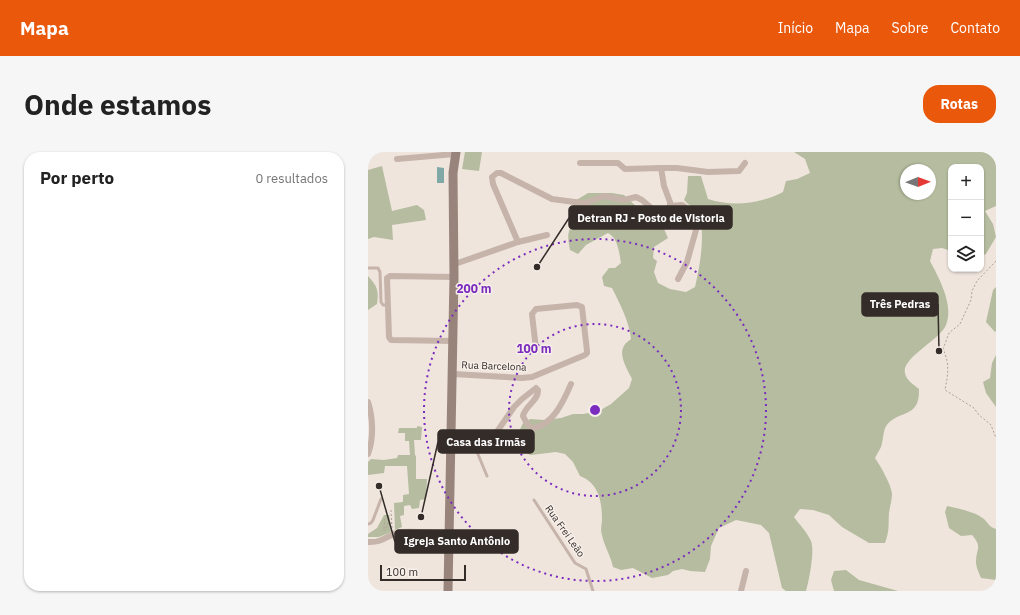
<!DOCTYPE html>
<html lang="pt">
<meta charset="utf-8">
<style>
:root{--surface:#fff;--page:#f6f6f6;--text:#222;--muted:#767676;--line:#e0e0e0;--accent:#ea580c}
body{margin:0;font-family:"IBM Plex Sans",sans-serif;background:var(--page);color:var(--text)}
.controls{position:absolute;right:12px;top:12px;display:grid;overflow:hidden;border-radius:8px;box-shadow:0 1px 3px #0004}
.controls button{width:36px;height:36px;display:grid;place-items:center;padding:0;border:0;border-bottom:1px solid var(--line);background:var(--surface);color:var(--text);font:20px sans-serif}
.compass{position:absolute;left:532px;top:12px;width:36px;height:36px;border-radius:50%;background:var(--surface);box-shadow:0 1px 3px #0004;rotate:89deg}
.scale{position:absolute;left:12px;bottom:10px;width:86px;box-sizing:border-box;padding-left:4px;border:2px solid #342c29;border-top:0;font-size:11px;line-height:14px;white-space:nowrap;color:#342c29;-webkit-text-stroke:3px #f7efe9;paint-order:stroke}
.list{margin:0;padding:0;list-style:none}
h2{display:flex;justify-content:space-between;align-items:center;height:52px;margin:0;padding:0 16px;font-size:17px}
h2 small{font-size:13px;font-weight:400;color:var(--muted)}
.icon{flex:none;width:22px;height:22px;fill:none;stroke:currentColor;stroke-width:2;stroke-linecap:round;stroke-linejoin:round}
.map{position:relative;flex:none;width:628px;height:439px;overflow:hidden;border-radius:16px}
header{display:flex;align-items:center;gap:24px;box-sizing:border-box;height:56px;padding:0 20px;background:var(--accent);color:#fff}
header strong{font-size:19px}
nav{display:flex;gap:22px;margin-inline-start:auto;font-size:14px}
.intro{display:flex;align-items:center;justify-content:space-between;box-sizing:border-box;height:96px;padding:0 24px}
h1{margin:0;font-size:28px}
.button{padding:10px 18px;border-radius:16px;background:var(--accent);color:#fff;font-size:14px;font-weight:700}
main{display:flex;gap:24px;padding:0 24px}
aside{flex:1;background:var(--surface);border-radius:16px;box-shadow:0 1px 3px #0004}
.map>svg:first-child{display:block}
</style>
<header>
<strong>Mapa</strong>
<nav><a>Início</a><a>Mapa</a><a>Sobre</a><a>Contato</a></nav>
</header>
<div class="intro"><h1>Onde estamos</h1><a class="button">Rotas</a></div>
<main>
<aside>
<h2>Por perto<small>0 resultados</small></h2>
<ul class="list">
</ul>
</aside>
<div class="map">
<svg width="628" height="439" viewBox="0 0 628 439">
<rect width="100%" height="100%" fill="#efe5dd"/>
<g fill="#b5bc9f" fill-rule="evenodd">
<path d="M97,0H114L111,19L94,17Z"/>
<path d="M426,0H628V54L617,59L625,72L628,85L618,102L613,104V15H583V99L574,96L565,97L562,109C571,126 586,153 578,173C572,188 533,206 537,221C538,228 546,233 551,237C552,269 528,256 517,276C515,282 515,289 513,295C511,299 509,302 507,306C512,313 524,334 524,342C524,348 522,354 521,361C520,374 522,377 517,391H501L474,375L461,363L445,358L432,357L426,365C431,372 439,380 443,389C447,398 441,429 438,439H418L414,436L401,381L393,373L368,368L351,376L343,394L342,407L337,420L322,419L314,417L305,419L300,423L284,426L265,416L253,418L245,415C243,404 236,394 234,383C232,378 234,372 234,368C234,350 231,331 212,324L205,310L197,302L188,300L163,303L153,299L149,284L155,271L162,267L177,268L193,266L205,262H215L231,259L243,252L261,236L264,227C260,219 250,203 256,194C257,191 261,189 263,187C261,169 252,152 244,136L236,134L234,125L241,116H247L253,111C251,100 250,86 240,81L218,93L210,102L202,98C199,83 199,78 209,66L205,56V50L220,41H244L256,43L288,73L296,77L300,86L286,95L285,106L289,109L286,120L290,131L302,137L318,140L327,135C333,109 337,84 331,58L320,52L316,48L319,41L320,24H333L340,47C364,55 392,52 415,40L418,29L429,27L442,21L437,7ZM538,18H562V42H538Z"/>
<path d="M14,14L24,59L49,53L56,58L58,68L24,73L25,88L6,85L0,87V18Z"/>
<path d="M0,124C9,134 11,138 9,152L0,158Z"/>
<path d="M628,135V179L627,180L618,170L625,138Z"/>
<path d="M628,203V255L618,241L615,230L622,226L624,211Z"/>
<path d="M49,274L54,275L53,288H46L47,303L48,304V327H59L58,347L52,348L51,356L44,357L42,353L36,354V363L32,364L34,375L27,378L26,351L35,350V343L41,342L39,314H17L16,321L0,323V310L3,307L16,308L29,306L30,303H42L41,289H37V281H30L31,276H49Z"/>
<path d="M579,354C589,356 608,360 616,367C621,372 620,374 628,377V428L613,426C611,421 608,415 608,410C608,396 615,396 604,383L593,384L581,376L577,360Z"/>
<path d="M21,360L23,380L11,385H0V382L9,376L16,363H21Z"/>
<path d="M478,418L491,428L530,439H466L463,428L466,419Z"/>
</g>
<path fill="#80a8a6" d="M69,15L76,16V31H69Z"/>
<g fill="none" stroke-linecap="round" stroke-linejoin="round">
<g stroke="#b19f95" stroke-width="1" stroke-dasharray="2 2" stroke-linecap="butt">
<path d="M628,109L609,129L604,139L603,148L592,172L581,181L575,197C582,212 580,222 577,238L606,256L610,262L623,273L628,286"/>
<path d="M23,358L24,376"/>
<path d="M16,367L17,368L16,375V379L18,377L20,371H24"/>
</g>
<g stroke="#c6b4ab" stroke-width="3">
<path d="M0,116H10L12,120L13,150L15,153H20"/>
<path d="M107,295L119,324"/>
<path d="M166,348L207,411L218,417L225,439"/>
<path d="M0,372L3,371L5,368L13,347"/>
</g>
<g stroke="#c6b4ab" stroke-width="6">
<path d="M29,7L87,2"/>
<path d="M293,16H309L340,20L371,19L377,11"/>
<path d="M302,54L314,53L322,59L328,78L319,110L310,127"/>
<path d="M150,90L125,32L124,25L129,21H133L184,47L214,51H218L236,44L256,48L268,45L274,48L288,60C293,61 298,58 302,54V50L296,34L293,16L257,17L250,11H212"/>
<path d="M87,112L150,90L179,83"/>
<path d="M85,189L23,188L21,185L19,126L22,124L86,125"/>
<path d="M85,222L154,226L164,225L217,203L219,201V199L214,155L209,153L168,157L164,162L168,197"/>
<path d="M0,250C5,266 6,286 0,302"/>
<path d="M83,294L107,295L124,287L146,255L154,247L168,236L170,238C171,248 157,254 155,264L159,272L164,276C185,274 196,248 203,232"/>
<path d="M0,390C16,391 20,382 33,380C47,379 67,381 82,381"/>
<path d="M373,439L378,419"/>
</g>
<path stroke="#99847c" stroke-width="9" d="M80,439L86,125L85,21L88,0"/>
</g>
<g fill="none" stroke="#7b2cbf" stroke-width="2" stroke-dasharray="2 4">
<circle cx="227" cy="258" r="86"/>
<circle cx="227" cy="258" r="171"/>
</g>
<g text-anchor="middle" dominant-baseline="central" stroke-width="3" stroke-linejoin="round" paint-order="stroke">
<g font-size="10" fill="#342c29" stroke="#f7efe9">
<text transform="translate(126 214) rotate(2)">Rua Barcelona</text>
<text transform="translate(197 379) rotate(55)">Rua Frei Leão</text>
</g>
</g>
<circle cx="227" cy="258" r="6" fill="#7b2cbf" stroke="#f7efe9" stroke-width="2"/>
<g font-size="12" text-anchor="middle" font-weight="bold" fill="#7b2cbf" stroke="#f7efe9" stroke-width="3" stroke-linejoin="round" paint-order="stroke">
<text x="106" y="141">200 m</text>
<text x="166" y="201">100 m</text>
</g>
<path fill="none" stroke="#342c29" stroke-width="1.5" d="M169 115L201 66M571 199L570 152M53 365L70 290M11 334L27 390"/>
<g fill="#342c29" stroke="#f7efe9" stroke-width="1.5">
<circle cx="169" cy="115" r="4"/>
<circle cx="571" cy="199" r="4"/>
<circle cx="53" cy="365" r="4"/>
<circle cx="11" cy="334" r="4"/>
</g>
<g fill="#342c29" stroke="#342c29" stroke-width="1.5">
<rect x="201" y="54" width="163" height="23" rx="4"/>
<rect x="494" y="141" width="76" height="23" rx="4"/>
<rect x="70" y="278" width="96" height="23" rx="4"/>
<rect x="27" y="378" width="123" height="23" rx="4"/>
</g>
<g font-size="11" text-anchor="middle" font-weight="bold" fill="#fff">
<text x="283" y="70">Detran RJ - Posto de Vistoria</text>
<text x="532" y="156">Três Pedras</text>
<text x="118" y="294">Casa das Irmãs</text>
<text x="89" y="393">Igreja Santo Antônio</text>
</g>
</svg>
<div class="controls">
<button>+</button>
<button>−</button>
<button><svg class="icon" aria-label="layers" viewBox="0 0 24 24"><path d="M12 4l9 5-9 5-9-5zM3 14l9 5 9-5"/></svg></button>
</div>
<svg class="compass" viewBox="-18 -18 36 36"><path d="M0-13l5 13h-10z" fill="#e53935"/><path d="M0 13l5-13h-10z" fill="#767676"/></svg>
<div class="scale">100 m</div>
</div>
</main>
